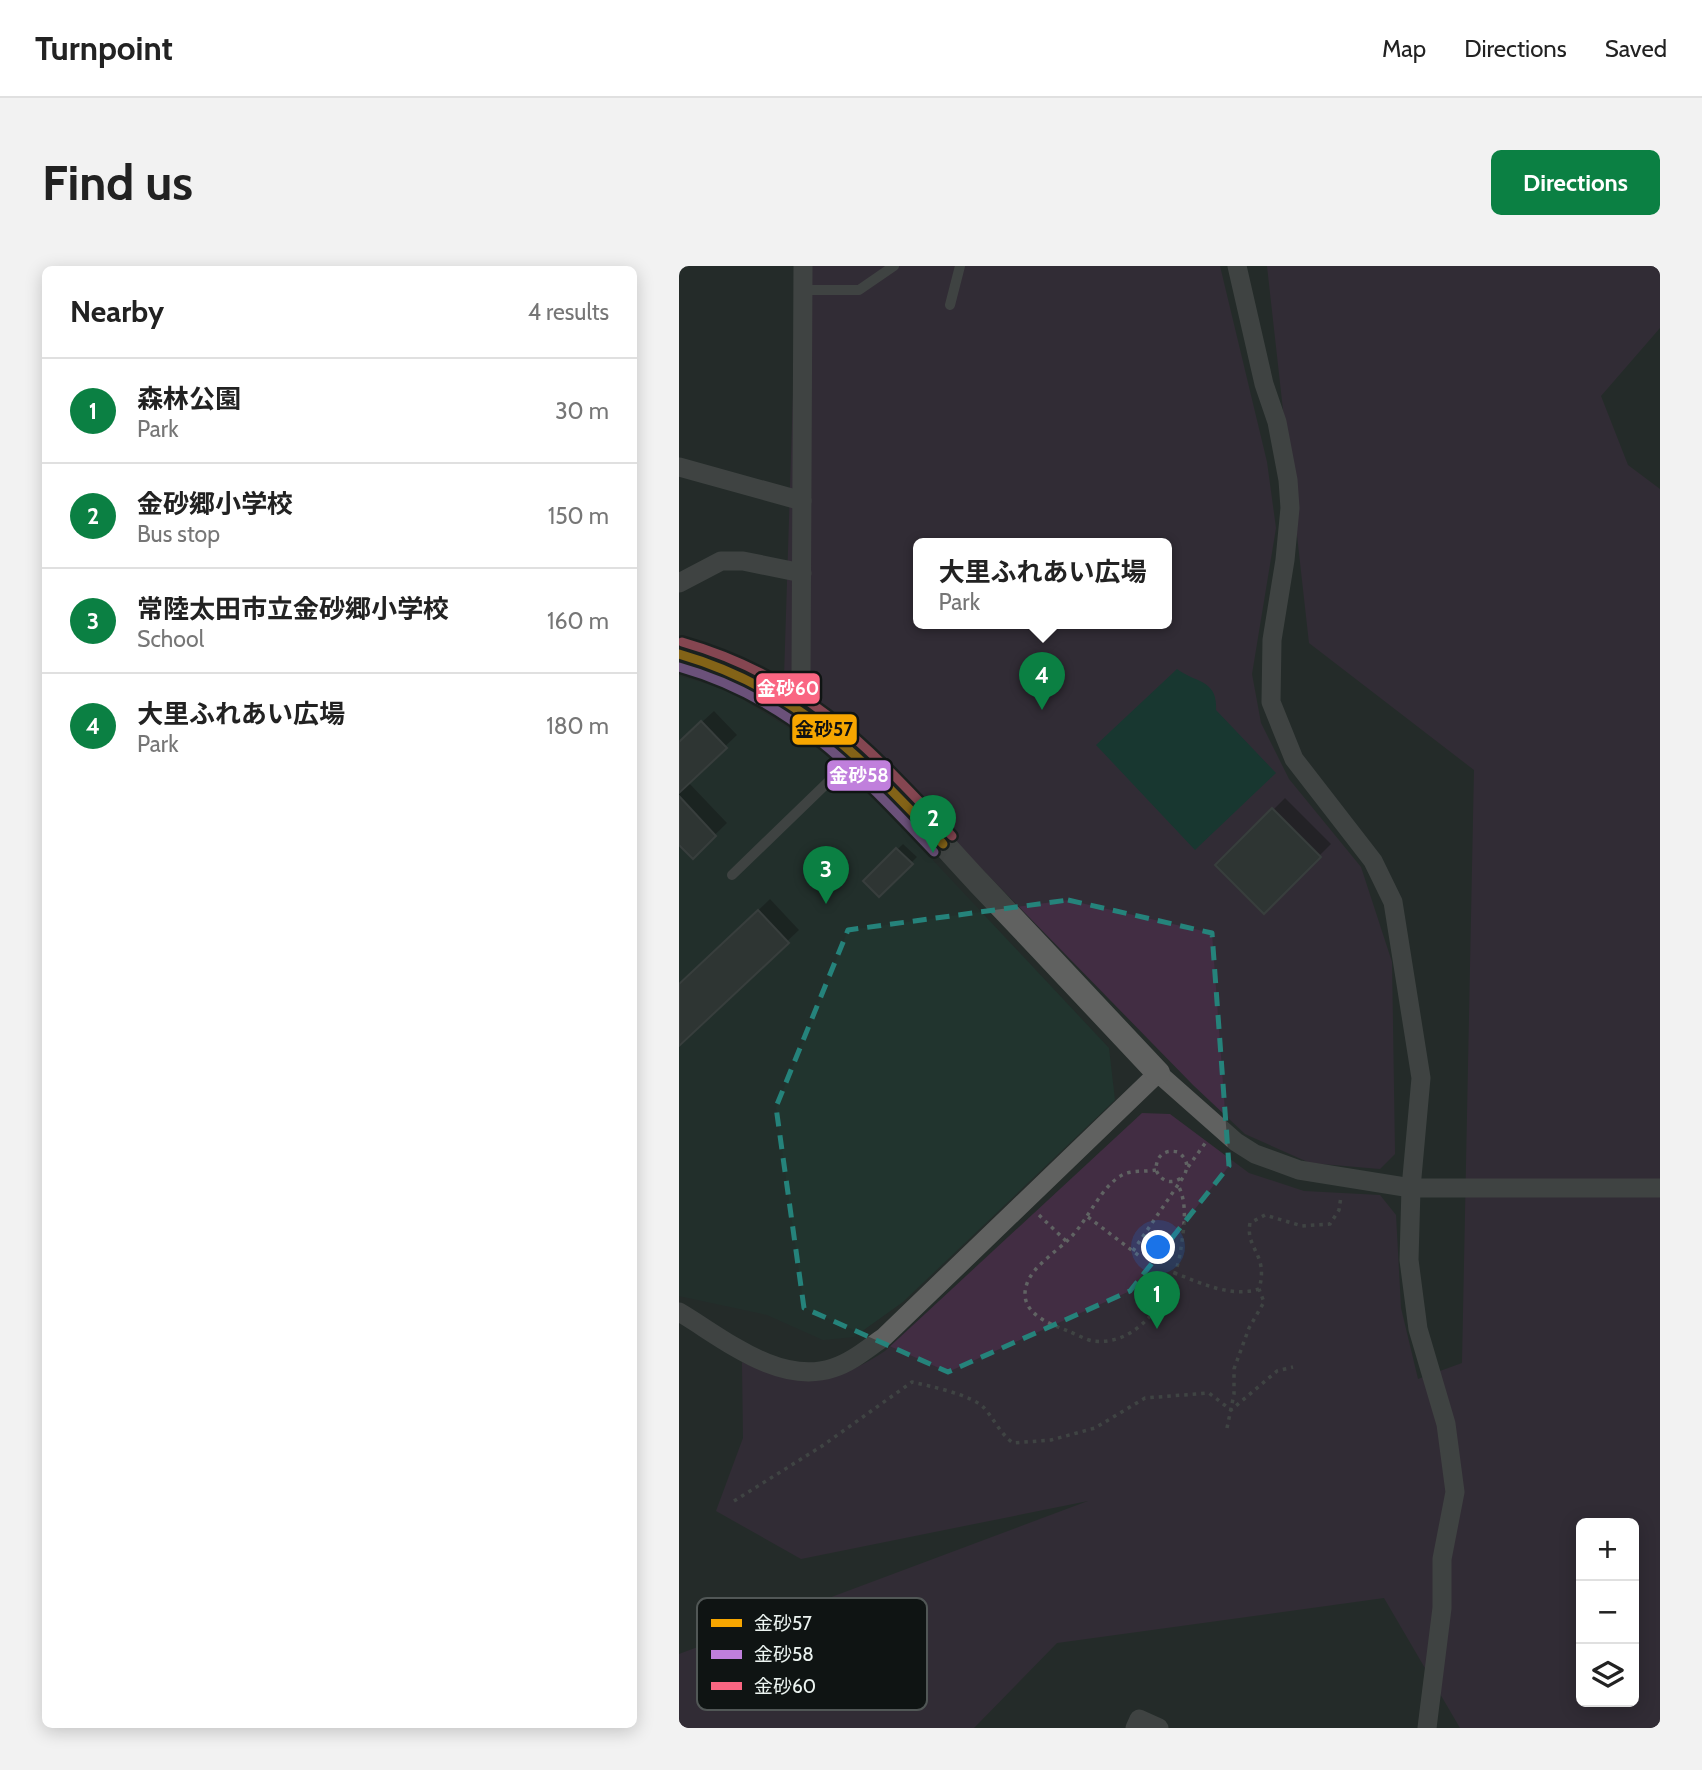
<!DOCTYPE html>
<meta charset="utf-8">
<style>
:root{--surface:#fff;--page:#f2f2f2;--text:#222;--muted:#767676;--line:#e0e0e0;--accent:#0b8043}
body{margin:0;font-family:Cabin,"Noto Sans JP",sans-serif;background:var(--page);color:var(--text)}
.controls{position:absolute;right:21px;bottom:21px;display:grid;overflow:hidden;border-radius:10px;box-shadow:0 4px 18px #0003}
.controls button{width:63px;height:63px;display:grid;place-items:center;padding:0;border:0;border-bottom:2px solid var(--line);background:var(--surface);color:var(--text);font:35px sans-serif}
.you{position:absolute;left:480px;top:982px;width:24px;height:24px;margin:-18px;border:5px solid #fff;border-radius:50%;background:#1a73e8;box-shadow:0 0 0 10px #1a73e833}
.badge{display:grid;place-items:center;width:46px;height:46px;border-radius:50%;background:var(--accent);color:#fff;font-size:23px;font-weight:700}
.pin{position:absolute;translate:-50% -58px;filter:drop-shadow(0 2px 4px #0008)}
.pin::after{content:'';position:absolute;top:37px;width:24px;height:21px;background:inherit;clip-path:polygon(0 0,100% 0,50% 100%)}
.popup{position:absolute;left:234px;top:272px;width:259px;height:91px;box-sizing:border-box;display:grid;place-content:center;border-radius:10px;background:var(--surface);filter:drop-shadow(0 2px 5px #0005);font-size:23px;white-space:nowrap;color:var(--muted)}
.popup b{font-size:26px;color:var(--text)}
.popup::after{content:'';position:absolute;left:50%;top:100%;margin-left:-14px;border:14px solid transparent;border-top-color:var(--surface)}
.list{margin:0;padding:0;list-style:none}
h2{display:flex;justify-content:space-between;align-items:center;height:91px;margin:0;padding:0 28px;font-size:30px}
h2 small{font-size:23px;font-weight:400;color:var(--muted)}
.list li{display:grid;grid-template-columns:46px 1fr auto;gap:21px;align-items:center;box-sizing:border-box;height:105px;padding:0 28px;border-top:2px solid var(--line)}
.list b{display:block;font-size:26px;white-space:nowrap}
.list p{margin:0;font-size:23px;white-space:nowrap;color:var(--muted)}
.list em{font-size:23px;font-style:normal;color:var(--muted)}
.icon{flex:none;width:38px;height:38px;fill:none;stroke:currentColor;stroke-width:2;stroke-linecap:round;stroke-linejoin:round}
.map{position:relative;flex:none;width:981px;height:1462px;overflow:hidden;border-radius:10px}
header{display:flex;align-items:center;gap:42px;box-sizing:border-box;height:98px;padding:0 35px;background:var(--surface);border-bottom:2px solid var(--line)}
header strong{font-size:33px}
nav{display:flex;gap:38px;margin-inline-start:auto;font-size:24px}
.intro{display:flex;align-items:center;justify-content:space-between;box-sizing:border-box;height:168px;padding:0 42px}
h1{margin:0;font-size:49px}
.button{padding:18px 32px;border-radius:10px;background:var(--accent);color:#fff;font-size:24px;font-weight:700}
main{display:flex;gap:42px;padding:0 42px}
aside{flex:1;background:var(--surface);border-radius:10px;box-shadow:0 4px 18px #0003}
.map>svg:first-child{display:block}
</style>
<header>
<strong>Turnpoint</strong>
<nav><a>Map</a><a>Directions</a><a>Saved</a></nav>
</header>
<div class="intro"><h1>Find us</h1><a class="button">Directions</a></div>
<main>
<aside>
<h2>Nearby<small>4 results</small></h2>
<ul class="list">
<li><span class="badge">1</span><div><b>森林公園</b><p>Park</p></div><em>30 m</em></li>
<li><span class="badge">2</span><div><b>金砂郷小学校</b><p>Bus stop</p></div><em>150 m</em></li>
<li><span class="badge">3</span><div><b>常陸太田市立金砂郷小学校</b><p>School</p></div><em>160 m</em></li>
<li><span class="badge">4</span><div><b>大里ふれあい広場</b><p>Park</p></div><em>180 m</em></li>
</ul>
</aside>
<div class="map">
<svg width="981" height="1462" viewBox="0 0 981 1462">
<rect width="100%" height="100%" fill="#242b29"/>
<path fill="#21342e" d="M0,410L47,423L159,493L430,782L436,834L224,1036L175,1071L144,1074L88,1049L0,1030Z"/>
<g fill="#422d43" fill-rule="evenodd">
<path d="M118,0H541L588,196L597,262L573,408L582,457L610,513L682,601L713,696L716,888L701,903L631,897L566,868L514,819L134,430L105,412ZM239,278H487V358H239Z"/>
<path d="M588,0H981V62L922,130L949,199L981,223V1462H781L705,1332L378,1377L295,1462H0V1388L409,1235L122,1293L37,1245L64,1172L63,1096C121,1121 153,1120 206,1085L463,847L491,848L570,907L625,925L701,929L717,949L722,1042L739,1113L783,1097L795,504L630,377ZM902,1257H955V1436H902Z"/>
</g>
<path fill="#094539" d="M498,403C516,417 539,413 537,444L597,507L516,584L417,479Z"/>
<g fill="#0007">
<path d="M35,445L58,469L9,516L48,557L14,590L0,576V477Z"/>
<path d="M606,532L652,578L585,645L539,599Z"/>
<path d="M224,578L238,591L200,629L186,615Z"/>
<path d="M91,633L120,664L0,778V720Z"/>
</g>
<g fill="#3a403e" stroke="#505554" stroke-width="2">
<path d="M22,455L48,482L0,527V476Z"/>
<path d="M0,530L37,570L14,593L0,579Z"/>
<path d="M593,542L642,591L585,648L536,599Z"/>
<path d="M217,582L234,598L200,631L184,615Z"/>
<path d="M79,644L110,677L0,780V718Z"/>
</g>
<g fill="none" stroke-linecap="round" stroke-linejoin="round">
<g stroke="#606363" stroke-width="3.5" stroke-dasharray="3.5 5" stroke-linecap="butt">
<path d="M509,901L527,876"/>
<path d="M477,904C467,906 455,904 445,908C422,919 409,955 390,973C378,985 356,999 349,1015C336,1045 368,1057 389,1065C397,1068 407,1074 414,1075C463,1081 497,1023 502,982C505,961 509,938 499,919"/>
<path d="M360,949L387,975"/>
<path d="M409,951L463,992"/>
<path d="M454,985L505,910C510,899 508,893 499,886C485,883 477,890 477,904C483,917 494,919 505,910"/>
<path d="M495,1007C523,1017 551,1032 580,1023C590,988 566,983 571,957L586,949L623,960L651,958L660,944L662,930"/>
<path d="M548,1162L555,1128V1103L570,1062L585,1036L580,1023"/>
<path d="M55,1235L143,1180L233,1116C250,1120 295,1129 306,1143C317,1156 321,1167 334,1177L372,1174L416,1162L466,1132L530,1127L552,1144L598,1105L614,1101"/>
</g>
<g stroke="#606160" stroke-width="10">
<path d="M123,24H180L215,0"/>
<path d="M271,39L281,0"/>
<path d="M53,609L176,490"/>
</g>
<g stroke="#606160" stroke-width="19">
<path d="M558,0L585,118L598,156L609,214L611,242L606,294L593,374L592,436L615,493L694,595L714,636L742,812L732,922L730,994L739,1063L767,1158L776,1226L763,1293V1342L748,1462"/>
<path d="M0,201L123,235"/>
<path d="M0,317L42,295H64L123,307"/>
<path d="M119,439L122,413L124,0"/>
<path d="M0,1046C44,1072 100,1120 154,1102C173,1096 189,1082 205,1071L479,807L557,876L576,888L620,904L732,922H981"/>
<path d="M456,1462L460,1453L480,1462"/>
</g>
<path stroke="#606160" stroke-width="24" d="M0,388C129,414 215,526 300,617C360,680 420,744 479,807"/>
<g stroke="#0f1413" stroke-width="14">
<path id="bus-1" d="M0,388C118,422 182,492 264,578"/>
</g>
<g stroke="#0f1413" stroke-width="14">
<path id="bus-2" d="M0,401C111,432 178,505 255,586"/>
</g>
<g stroke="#0f1413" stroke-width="14">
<path id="bus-3" d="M3,376C126,411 188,480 273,570"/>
</g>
<use href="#bus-1" stroke="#f7a600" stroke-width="9"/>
<use href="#bus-2" stroke="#c07fdc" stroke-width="9"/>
<use href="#bus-3" stroke="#fa6682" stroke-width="9"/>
</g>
<path d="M0 0H981V1462H0ZM389,634L533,667L550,900L451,1025L269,1106L125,1042L97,841L169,664Z" fill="#242b29" fill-opacity=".55" fill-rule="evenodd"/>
<path fill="none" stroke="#25837b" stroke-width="5" stroke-dasharray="14 9" stroke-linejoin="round" d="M389,634L533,667L550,900L451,1025L269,1106L125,1042L97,841L169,664Z"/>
<rect x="18" y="1332" width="230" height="112" rx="10" fill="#0f1413" stroke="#515756" stroke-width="2"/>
<rect x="32" y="1353" width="31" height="8" fill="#f7a600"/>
<rect x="32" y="1384" width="31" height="9" fill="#c07fdc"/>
<rect x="32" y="1416" width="31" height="8" fill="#fa6682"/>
<g font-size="19" fill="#ecf4f1">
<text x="75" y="1364">金砂57</text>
<text x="75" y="1395">金砂58</text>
<text x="75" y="1427">金砂60</text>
</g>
<g stroke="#0f1413" stroke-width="2.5">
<rect x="76" y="406" width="66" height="33" rx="7" fill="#fa6682"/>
<rect x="112" y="447" width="67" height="33" rx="7" fill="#f7a600"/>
<rect x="147" y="493" width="66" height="33" rx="7" fill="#c07fdc"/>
</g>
<g font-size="19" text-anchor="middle" font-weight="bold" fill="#fff">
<text x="109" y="429">金砂60</text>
<text x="180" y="516">金砂58</text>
</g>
<g font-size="19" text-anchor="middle" font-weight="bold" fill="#111">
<text x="145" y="470">金砂57</text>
</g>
</svg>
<div class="controls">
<button>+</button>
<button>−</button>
<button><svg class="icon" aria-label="layers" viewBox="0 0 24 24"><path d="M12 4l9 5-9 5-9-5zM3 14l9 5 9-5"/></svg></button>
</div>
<div class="you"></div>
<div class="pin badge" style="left:478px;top:1063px">1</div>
<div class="pin badge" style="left:254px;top:587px">2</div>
<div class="pin badge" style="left:147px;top:638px">3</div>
<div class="pin badge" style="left:363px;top:444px">4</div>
<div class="popup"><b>大里ふれあい広場</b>Park</div>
</div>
</main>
